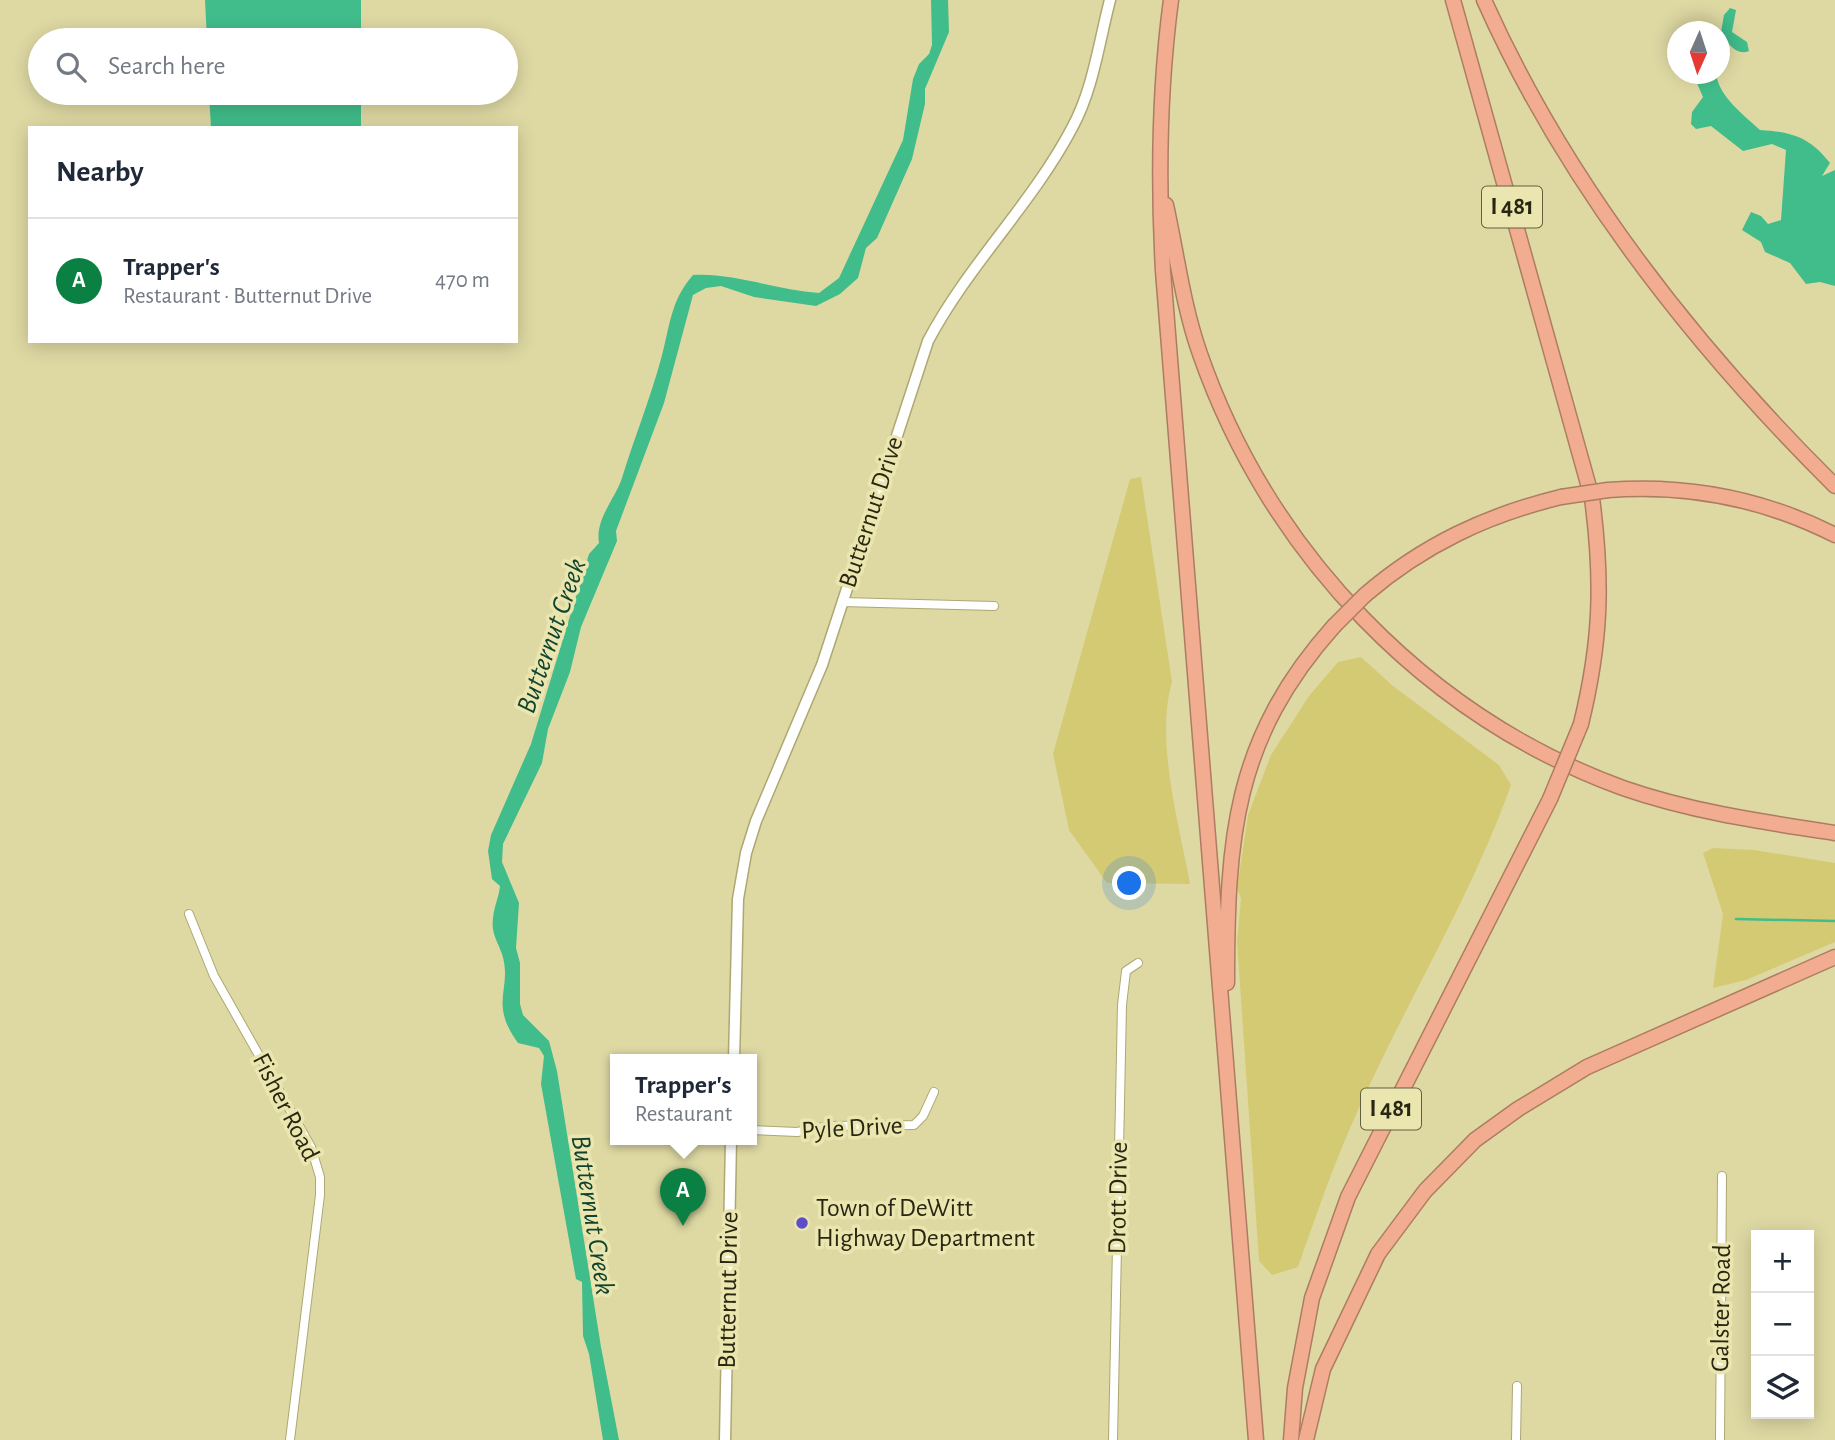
<!DOCTYPE html>
<meta charset="utf-8">
<style>
:root{--surface:#fff;--page:#f2f2f3;--text:#1f2937;--muted:#747a83;--line:#e0e1e3;--accent:#0b8043}
body{margin:0;font-family:"Alegreya Sans",sans-serif;background:var(--page);color:var(--text)}
.controls{position:absolute;right:21px;bottom:21px;display:grid;overflow:hidden;border-radius:0px;box-shadow:0 4px 18px #0003}
.controls button{width:63px;height:63px;display:grid;place-items:center;padding:0;border:0;border-bottom:2px solid var(--line);background:var(--surface);color:var(--text);font:35px sans-serif}
.compass{position:absolute;left:1667px;top:21px;width:63px;height:63px;border-radius:50%;background:var(--surface);box-shadow:0 4px 18px #0003;rotate:183deg}
.you{position:absolute;left:1130px;top:884px;width:24px;height:24px;margin:-18px;border:5px solid #fff;border-radius:50%;background:#1a73e8;box-shadow:0 0 0 10px #1a73e833}
.badge{display:grid;place-items:center;width:46px;height:46px;border-radius:50%;background:var(--accent);color:#fff;font-size:23px;font-weight:700}
.pin{position:absolute;translate:-50% -58px;filter:drop-shadow(0 2px 4px #0008)}
.pin::after{content:'';position:absolute;top:37px;width:24px;height:21px;background:inherit;clip-path:polygon(0 0,100% 0,50% 100%)}
.popup{position:absolute;left:610px;top:1054px;width:147px;height:91px;box-sizing:border-box;display:grid;place-content:center;border-radius:0px;background:var(--surface);filter:drop-shadow(0 2px 5px #0005);font-size:23px;white-space:nowrap;color:var(--muted)}
.popup b{font-size:26px;color:var(--text)}
.popup::after{content:'';position:absolute;left:50%;top:100%;margin-left:-14px;border:14px solid transparent;border-top-color:var(--surface)}
.list{margin:0;padding:0;list-style:none}
h2{display:flex;justify-content:space-between;align-items:center;height:91px;margin:0;padding:0 28px;font-size:30px}
h2 small{font-size:23px;font-weight:400;color:var(--muted)}
.list li{display:grid;grid-template-columns:46px 1fr auto;gap:21px;align-items:center;box-sizing:border-box;height:126px;padding:0 28px;border-top:2px solid var(--line)}
.list b{display:block;font-size:26px;white-space:nowrap}
.list p{margin:0;font-size:23px;white-space:nowrap;color:var(--muted)}
.list em{font-size:23px;font-style:normal;color:var(--muted)}
.icon{flex:none;width:38px;height:38px;fill:none;stroke:currentColor;stroke-width:2;stroke-linecap:round;stroke-linejoin:round}
.map{position:relative;flex:none;width:1835px;height:1440px;overflow:hidden}
.search{position:absolute;background:var(--surface);box-shadow:0 4px 18px #0003;left:28px;top:28px;width:490px;height:77px;display:flex;align-items:center;gap:18px;box-sizing:border-box;padding:0 24px;border-radius:38px;color:var(--muted);font-size:26px}
.panel{position:absolute;background:var(--surface);box-shadow:0 4px 18px #0003;left:28px;top:126px;width:490px;height:217px;border-radius:0px}
.map>svg:first-child{display:block}
</style>
<div class="map">
<svg width="1835" height="1440" viewBox="0 0 1835 1440">
<rect width="100%" height="100%" fill="#ded9a3"/>
<g fill="#d4ca74">
<path d="M1141,477L1172,682C1155,741 1179,823 1190,884L1107,883L1069,830L1053,754L1130,479Z"/>
<path d="M1361,657L1393,686L1499,765L1511,785C1471,897 1408,999 1359,1108C1335,1160 1317,1213 1298,1267L1272,1275L1259,1261L1237,941L1241,899L1237,888L1248,815L1271,755L1309,696L1338,662Z"/>
<path d="M1713,848L1754,850L1835,863V942L1746,980L1713,988L1723,914L1703,853Z"/>
</g>
<g fill="#41bd8b">
<path d="M205,0H361V40H207Z"/>
<path d="M931,0H948L949,32L925,89V104L912,159L877,238L866,248L858,278L840,294L816,306L754,297L721,286L706,288L693,295L664,403L616,531L617,541L581,627L570,672L548,729L542,763L503,844L502,862L519,903L516,948L520,963V1004L523,1015L549,1041L557,1071L601,1347L619,1440H603L589,1354L583,1336L582,1282L576,1279L541,1084L544,1056L539,1048L518,1043C488,1002 513,989 502,954C497,940 491,933 493,918C494,906 499,897 500,886L492,879L488,851L491,835L531,744L589,554L599,543C595,519 614,501 622,478C634,439 650,399 661,359C670,327 670,301 693,275C735,273 776,290 819,293L839,278L903,140L913,79L919,64L929,54L932,45Z"/>
<path d="M1730,8L1736,10L1732,32L1747,42L1749,51C1737,56 1727,44 1721,32L1724,15Z"/>
<path d="M1693,74H1716C1720,98 1743,114 1760,130C1790,132 1809,136 1830,163L1822,176L1835,170V286L1820,282L1806,284L1790,263L1765,252L1761,242L1742,230L1751,212L1761,216L1768,224L1781,220L1786,150L1772,144L1743,151L1711,126L1696,129L1691,124L1692,112L1703,97Z"/>
<path d="M209,93H361V128H211Z"/>
</g>
<g fill="none" stroke-linecap="round" stroke-linejoin="round">
<path stroke="#41bd8b" stroke-width="2.5" d="M1736,919L1835,921"/>
<g stroke="#ada873" stroke-width="10">
<g id="minor">
<path d="M842,602L994,606"/>
<path d="M189,914L214,976L311,1147L320,1177V1195L290,1440"/>
<path d="M751,1130L797,1132L830,1126L914,1125L923,1116L934,1092"/>
<path d="M1113,1440L1122,1005L1126,971L1138,963"/>
<path d="M1516,1440L1517,1386"/>
<path d="M1720,1440L1722,1176"/>
</g>
</g>
<g stroke="#ada873" stroke-width="13">
<g id="tertiary">
<path d="M734,1060L738,899L746,853L756,821L822,665L928,341C968,265 1032,204 1072,128C1093,90 1099,42 1110,0"/>
<path d="M725,1440L731,1140"/>
</g>
</g>
<g stroke="#ac7d63" stroke-width="17">
<g id="motorway">
<path d="M1171,0C1159,90 1158,180 1163,271L1256,1440"/>
<path d="M1453,0L1592,498C1603,582 1601,642 1581,724"/>
<path d="M1484,0C1566,184 1693,345 1835,486"/>
<path d="M1166,205C1177,255 1183,306 1200,354C1269,552 1425,716 1623,788C1692,812 1763,822 1835,833"/>
<path d="M1608,490C1687,484 1764,499 1835,535"/>
<path d="M1365,595C1423,545 1487,515 1561,497"/>
<path d="M1227,983C1227,839 1233,739 1334,626"/>
<path d="M1291,1440L1295,1388L1312,1298L1348,1197L1550,799"/>
<path d="M1306,1440L1323,1369L1378,1254L1425,1191L1475,1140L1518,1109L1587,1067L1835,957"/>
</g>
</g>
<use href="#minor" stroke="#fff" stroke-width="8"/>
<use href="#tertiary" stroke="#fff" stroke-width="10"/>
<use href="#motorway" stroke="#f2ac8f" stroke-width="14"/>
<g stroke="#ac7d63" stroke-width="17" stroke-linecap="butt">
<g id="motorway-bridge">
<path d="M1561,497L1608,490"/>
<path d="M1334,626L1365,595"/>
<path d="M1550,799L1581,724"/>
</g>
</g>
<use href="#motorway-bridge" stroke="#f2ac8f" stroke-width="14"/>
</g>
<circle fill="#5b4ec6" stroke="#ebe6af" stroke-width="2.5" cx="802" cy="1223" r="7"/>
<g text-anchor="middle" dominant-baseline="central" stroke-width="7" stroke-linejoin="round" paint-order="stroke">
<g fill="#ebe6af" stroke="#636041" stroke-width="2">
<rect x="1482" y="186.5" width="60" height="41" rx="5"/>
<rect x="1361" y="1088.5" width="60" height="41" rx="5"/>
</g>
<g font-size="24" font-weight="bold" fill="#292712">
<text x="1512" y="207">I 481</text>
<text x="1391" y="1109">I 481</text>
</g>
<g font-size="26" fill="#292712" stroke="#ebe6af">
<text transform="translate(871 512) rotate(-72)">Butternut Drive</text>
<text transform="translate(286 1107) rotate(63)">Fisher Road</text>
<text transform="translate(852 1128) rotate(-3)">Pyle Drive</text>
<text transform="translate(1118 1198) rotate(-89)">Drott Drive</text>
<text transform="translate(728 1290) rotate(-89)">Butternut Drive</text>
<text transform="translate(1721 1308) rotate(-89)">Galster Road</text>
</g>
<g font-size="26" fill="#292712" stroke="#ebe6af" text-anchor="start">
<text x="816" y="1208">Town of DeWitt<tspan x="816" dy="30">Highway Department</tspan></text>
</g>
<g font-size="28" font-style="italic" fill="#114430" stroke="#ebe6af">
<text transform="translate(552 636) rotate(-71)">Butternut Creek</text>
<text transform="translate(592 1215) rotate(81)">Butternut Creek</text>
</g>
</g>
</svg>
<div class="controls">
<button>+</button>
<button>−</button>
<button><svg class="icon" aria-label="layers" viewBox="0 0 24 24"><path d="M12 4l9 5-9 5-9-5zM3 14l9 5 9-5"/></svg></button>
</div>
<svg class="compass" viewBox="-18 -18 36 36"><path d="M0-13l5 13h-10z" fill="#e53935"/><path d="M0 13l5-13h-10z" fill="#747a83"/></svg>
<div class="you"></div>
<div class="pin badge" style="left:683px;top:1226px">A</div>
<div class="popup"><b>Trapper's</b>Restaurant</div>
<div class="search"><svg class="icon" aria-label="search" viewBox="0 0 24 24"><circle cx="10" cy="10" r="6"/><path d="M15 15l6 6"/></svg>Search here</div>
<section class="panel">
<h2>Nearby<small></small></h2>
<ul class="list">
<li><span class="badge">A</span><div><b>Trapper's</b><p>Restaurant · Butternut Drive</p></div><em>470 m</em></li>
</ul>
</section>
</div>
